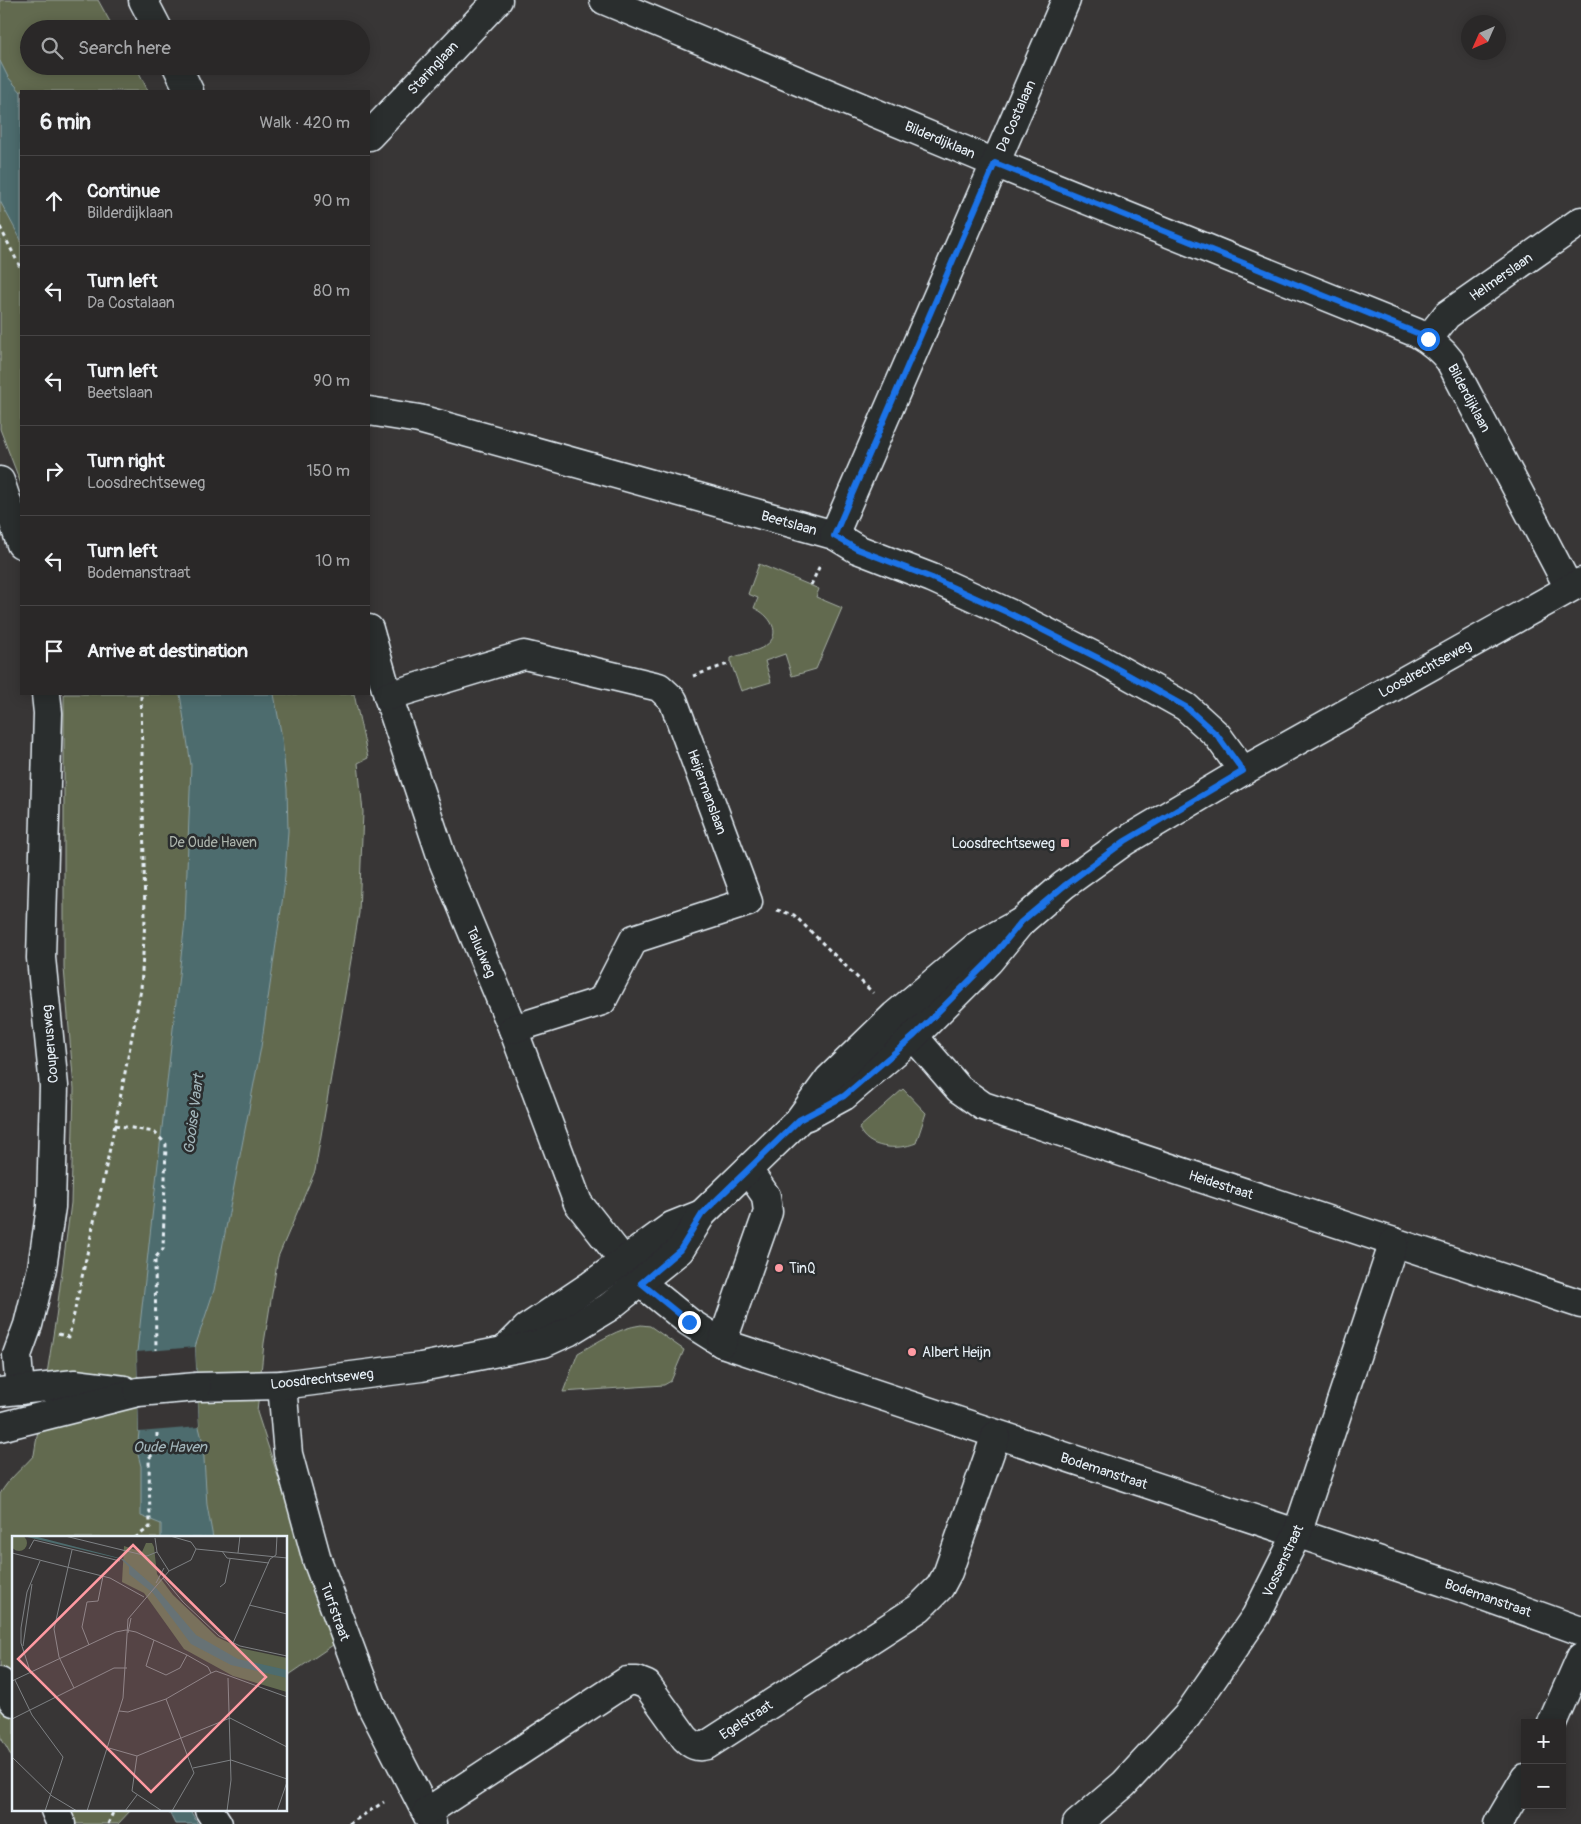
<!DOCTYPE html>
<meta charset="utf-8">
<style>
:root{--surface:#2a2828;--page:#363434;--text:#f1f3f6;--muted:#a5a6a8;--line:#464445}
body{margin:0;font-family:Pangolin,sans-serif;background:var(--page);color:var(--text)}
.controls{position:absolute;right:15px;bottom:15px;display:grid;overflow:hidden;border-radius:0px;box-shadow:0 2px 12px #0003}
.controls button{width:45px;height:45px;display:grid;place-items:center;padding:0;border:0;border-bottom:1px solid var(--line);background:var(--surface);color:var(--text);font:25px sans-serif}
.compass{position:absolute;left:1461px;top:15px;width:45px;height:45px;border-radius:50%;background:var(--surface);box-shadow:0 2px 12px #0003;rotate:225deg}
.stop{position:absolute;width:15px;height:15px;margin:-11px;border:4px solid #1a73e8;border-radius:50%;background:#fff}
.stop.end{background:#1a73e8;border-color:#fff;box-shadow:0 1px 5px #0008}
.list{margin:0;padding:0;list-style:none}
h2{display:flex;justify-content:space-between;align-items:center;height:65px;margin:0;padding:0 20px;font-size:21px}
h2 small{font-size:16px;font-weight:400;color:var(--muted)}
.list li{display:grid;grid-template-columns:32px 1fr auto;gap:15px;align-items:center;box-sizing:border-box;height:90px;padding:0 20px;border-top:1px solid var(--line)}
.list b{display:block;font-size:19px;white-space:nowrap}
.list p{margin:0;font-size:16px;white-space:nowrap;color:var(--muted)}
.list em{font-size:16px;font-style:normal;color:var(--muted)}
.icon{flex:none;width:28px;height:28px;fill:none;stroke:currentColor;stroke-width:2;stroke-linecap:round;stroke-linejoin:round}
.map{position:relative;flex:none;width:1581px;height:1824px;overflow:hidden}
.search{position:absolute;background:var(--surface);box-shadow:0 2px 12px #0003;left:20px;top:20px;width:350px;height:55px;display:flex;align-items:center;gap:12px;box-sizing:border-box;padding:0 18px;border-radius:28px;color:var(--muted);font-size:19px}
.panel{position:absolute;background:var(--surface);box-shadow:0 2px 12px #0003;left:20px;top:90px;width:350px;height:605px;border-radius:0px}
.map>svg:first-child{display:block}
</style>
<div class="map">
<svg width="1581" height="1824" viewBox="0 0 1581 1824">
<rect width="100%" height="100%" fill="#383636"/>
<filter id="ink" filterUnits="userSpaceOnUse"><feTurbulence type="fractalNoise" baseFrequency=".02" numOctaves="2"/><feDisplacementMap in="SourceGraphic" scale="10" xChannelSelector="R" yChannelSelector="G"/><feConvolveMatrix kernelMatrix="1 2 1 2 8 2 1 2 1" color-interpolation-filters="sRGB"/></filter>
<g filter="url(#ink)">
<g fill="#626a50" stroke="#a5aea4">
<path d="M0,0H98L114,29H29V66H136L148,91H21V484L0,429Z"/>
<path d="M759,564L819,589L816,597L842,608L816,669L792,676L785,654L765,661L771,682L741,691L731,663V658C742,654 756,652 765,646C784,634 769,614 754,608L758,598L748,594Z"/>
<path d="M64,694H354L368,758L358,763L363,812L359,913L315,1171L278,1257L264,1343L257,1412L333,1645L286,1677V1538H14V1761L0,1736V1494C9,1478 22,1469 34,1455L56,1317L71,1203L74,1089L64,968Z"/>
<path d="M903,1089L926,1113L916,1143C897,1151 867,1149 859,1128Z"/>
<path d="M641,1325L650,1326L684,1350L671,1381L664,1385L563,1392L578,1353C598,1342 618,1328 641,1325Z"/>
<path d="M40,1810H131L118,1824H48Z"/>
</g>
<g fill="#4d6c6e" stroke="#8ba1a5">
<path d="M0,61L8,77L21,92V240L0,201Z"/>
<path d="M180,694H274L282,738L287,789L288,831L284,889L261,1047L214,1290L195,1347L199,1427L203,1443L207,1505L213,1538H161V1524L141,1516V1466L137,1451L139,1432L137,1352L185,921L191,765Z"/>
<path d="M168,1810H190L198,1824H175Z"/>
</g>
<path fill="#383636" d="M195,1347L199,1427L139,1432L137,1352Z"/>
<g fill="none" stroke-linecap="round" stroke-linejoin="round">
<g stroke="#e8f1f8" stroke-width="31">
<g id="minor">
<path d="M143,0L158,29"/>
<path d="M604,0L995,163L1417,333C1431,341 1441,349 1450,361L1569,588"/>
<path d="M177,66L189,91"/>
<path d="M369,136L498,0"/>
<path d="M1428,339L1447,315L1581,221"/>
<path d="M369,411L419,419L834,535L857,549L932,578L1011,614L1100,659L1186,707L1217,735L1243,771"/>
<path d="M0,481L21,544"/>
<path d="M834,535L1066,0"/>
<path d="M369,629L388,696L443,861L513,1029L578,1203L641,1283L689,1322L722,1343L1444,1582L1581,1631"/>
<path d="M388,696L524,655L659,687L673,700L748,902L634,939L602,1001L513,1029"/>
<path d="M902,1023L959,1089L983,1106L1581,1304"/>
<path d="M807,1116L844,1096L914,1036L989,961L1021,922L1064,885L1125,841L1243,771L1581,582"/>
<path d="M722,1343L768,1212L766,1196L748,1170"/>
<path d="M505,1350L527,1328L591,1285L672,1226L702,1214"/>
<path d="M282,1385L288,1454L317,1560L372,1707L432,1824"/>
<path d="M197,1387L282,1385L421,1367L544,1343L568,1332L609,1307L680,1250L702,1214L799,1120L829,1079L895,1015L977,946L1021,922"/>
<path d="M20,1390L17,1355L28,1325L42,1268L51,1207L54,1086L41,958L48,713L46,694"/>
<path d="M0,1392L75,1384L124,1390"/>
<path d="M0,1427L138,1392"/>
<path d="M0,1682L14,1702"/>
<path d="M1552,1723L1581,1657"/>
<path d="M55,1810L61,1824"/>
<path d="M209,1810L218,1824"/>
<path d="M427,1812L627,1681H637L647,1685L685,1738C692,1745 697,1748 707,1745L919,1608L940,1587L948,1572L996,1435"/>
<path d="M1077,1824L1124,1784L1187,1716L1256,1616L1297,1534L1394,1242"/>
<path d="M1498,1824L1525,1778"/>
</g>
</g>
<g stroke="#e8f1f8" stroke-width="3" stroke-dasharray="4 4" stroke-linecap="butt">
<path d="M0,227L21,269"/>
<path d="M811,585L821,563"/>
<path d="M693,676L731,663"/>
<path d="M777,910L794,915L873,993"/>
<path d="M115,1125L154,1132L166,1144L163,1249L155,1258L156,1350"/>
<path d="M58,1334L69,1337L115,1125L141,989L145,919L141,694"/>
<path d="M135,1538L150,1527L149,1458L157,1450V1431"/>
<path d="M108,1824L114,1810"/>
<path d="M349,1824L384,1802"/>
</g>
<use href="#minor" stroke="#2a2d2e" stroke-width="28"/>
<g stroke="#e8f1f8" stroke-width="31" stroke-linecap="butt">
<path id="minor-bridge" d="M138,1392L197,1387"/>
</g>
<use href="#minor-bridge" stroke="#2a2d2e" stroke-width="28"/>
</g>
</g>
<g fill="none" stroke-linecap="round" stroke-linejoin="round" filter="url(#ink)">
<path stroke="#1a73e8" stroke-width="6" d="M689,1322L641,1283L680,1250L702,1214L799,1120L844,1096L914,1036L989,961L1021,922L1064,886L1125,841L1243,771L1217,735L1186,707L1100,659L1011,614L932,578L857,549L834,536L995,163L1417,333L1428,339"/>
</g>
<g fill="#ff9aa2" stroke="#2a2d2e" stroke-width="2">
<rect x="1060" y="838" width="10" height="10" rx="2.5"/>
<circle cx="779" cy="1268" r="5"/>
<circle cx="912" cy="1352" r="5"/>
</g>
<g text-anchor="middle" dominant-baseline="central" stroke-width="5" stroke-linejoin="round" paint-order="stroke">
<g font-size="14" fill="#e8f1f8" stroke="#2a2d2e">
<text transform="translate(433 68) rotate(-47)">Staringlaan</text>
<text transform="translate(1016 116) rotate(-66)">Da Costalaan</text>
<text transform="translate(940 140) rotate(23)">Bilderdijklaan</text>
<text transform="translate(1501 277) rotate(-35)">Helmerslaan</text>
<text transform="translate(1469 398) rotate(62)">Bilderdijklaan</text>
<text transform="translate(789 523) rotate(16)">Beetslaan</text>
<text transform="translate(1425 669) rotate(-29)">Loosdrechtseweg</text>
<text transform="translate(707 792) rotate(70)">Heijermanslaan</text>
<text transform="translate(481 952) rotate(67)">Taludweg</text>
<text transform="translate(50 1044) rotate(-95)">Couperusweg</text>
<text transform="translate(1221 1185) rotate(18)">Heidestraat</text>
<text transform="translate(322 1379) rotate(-6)">Loosdrechtseweg</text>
<text transform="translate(1104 1471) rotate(18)">Bodemanstraat</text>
<text transform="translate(1283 1561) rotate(-65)">Vossenstraat</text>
<text transform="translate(1488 1598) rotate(19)">Bodemanstraat</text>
<text transform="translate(335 1612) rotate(70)">Turfstraat</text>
<text transform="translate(746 1720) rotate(-33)">Egelstraat</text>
</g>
<g font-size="14" fill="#acb4ac" stroke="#2a2d2e">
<text x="213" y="842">De Oude Haven</text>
</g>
<g font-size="14" fill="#e8f1f8" stroke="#2a2d2e" text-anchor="start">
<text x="1055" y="843" text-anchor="end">Loosdrechtseweg</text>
<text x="789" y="1268">TinQ</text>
<text x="922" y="1352">Albert Heijn</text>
</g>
<g font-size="15" font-style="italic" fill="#a2b5ba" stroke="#2a2d2e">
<text transform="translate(194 1114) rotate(-83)">Gooise Vaart</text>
<text x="170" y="1447">Oude Haven</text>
</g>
</g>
<g transform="translate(12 1536)">
<rect width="275" height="275" fill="#383636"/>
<path d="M-1 7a8 8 0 1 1 16 0a8 8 0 1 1-16 0ZM134,7H140L142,11L145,38L161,59L205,101L228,112L275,122V156L221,140L172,113L132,57L110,46L112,10L130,16Z" fill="#626a50"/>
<path d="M11,0H22L111,23L145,53L184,99L226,123L275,134V142L219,129L179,108L141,57L117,38V31L109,23Z" fill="#4d6c6e"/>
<path fill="none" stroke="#7e8184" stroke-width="1" d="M53,0L135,20L145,16M158,0L179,6L184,13L275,22M143,2L145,16L157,35M17,13L22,4L108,25M60,14L42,93L47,121L62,152M210,15L215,22L257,27M0,17L98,42L132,61M226,17L228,0M151,42L171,66L207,100L228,110L275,120M144,47L152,32M208,51L213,47L218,23M237,69L275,78M116,97L119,82M142,104L134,130L154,139L168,132L175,119M221,107L258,23L264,19L265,0M77,109L70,91L75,66L86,65L91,40M11,110L20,48M199,137L204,135L275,161M19,138L9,107V92L15,56L28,25M3,144L20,179L51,221L33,275M0,145L104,96L114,94L124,96L175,119L196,131L199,137M154,163L182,237L160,275M107,175L116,176L154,163L199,137M0,183L102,132H115M97,212L125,220L218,182L275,211M125,220L120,255L150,275M0,221L40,260L65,275M181,232L219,224L275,243M75,275L111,162L116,83L157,35L179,24L184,13M113,275L125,259M215,275L219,244L216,142M265,275L275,246"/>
<path fill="#ff9aa2" fill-opacity="0.15" stroke="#ff9aa2" stroke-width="2.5" d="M121,9L254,141L139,256L6,123Z"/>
<rect width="275" height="275" fill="none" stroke="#e8f1f8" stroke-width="2.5"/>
</g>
</svg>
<div class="controls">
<button>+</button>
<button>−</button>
</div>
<svg class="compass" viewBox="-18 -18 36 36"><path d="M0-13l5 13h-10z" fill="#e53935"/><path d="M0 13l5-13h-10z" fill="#a5a6a8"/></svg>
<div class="stop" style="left:1428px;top:339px"></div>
<div class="stop end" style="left:689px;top:1322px"></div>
<div class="search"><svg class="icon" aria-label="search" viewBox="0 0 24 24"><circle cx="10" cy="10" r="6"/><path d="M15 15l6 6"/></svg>Search here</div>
<section class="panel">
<h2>6 min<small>Walk · 420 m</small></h2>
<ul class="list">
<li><svg class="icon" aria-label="ahead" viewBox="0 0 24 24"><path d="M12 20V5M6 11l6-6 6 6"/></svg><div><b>Continue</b><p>Bilderdijklaan</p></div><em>90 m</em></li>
<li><svg class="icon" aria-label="left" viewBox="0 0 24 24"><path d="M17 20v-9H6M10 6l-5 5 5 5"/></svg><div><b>Turn left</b><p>Da Costalaan</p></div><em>80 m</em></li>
<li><svg class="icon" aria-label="left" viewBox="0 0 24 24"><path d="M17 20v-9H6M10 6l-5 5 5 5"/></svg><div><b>Turn left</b><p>Beetslaan</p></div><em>90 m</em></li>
<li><svg class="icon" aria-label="right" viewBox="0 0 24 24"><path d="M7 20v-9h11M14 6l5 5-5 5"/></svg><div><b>Turn right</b><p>Loosdrechtseweg</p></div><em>150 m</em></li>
<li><svg class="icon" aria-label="left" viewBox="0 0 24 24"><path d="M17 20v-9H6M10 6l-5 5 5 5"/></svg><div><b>Turn left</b><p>Bodemanstraat</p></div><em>10 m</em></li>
<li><svg class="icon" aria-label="arrive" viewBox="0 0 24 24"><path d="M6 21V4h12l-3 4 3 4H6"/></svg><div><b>Arrive at destination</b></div></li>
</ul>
</section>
</div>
